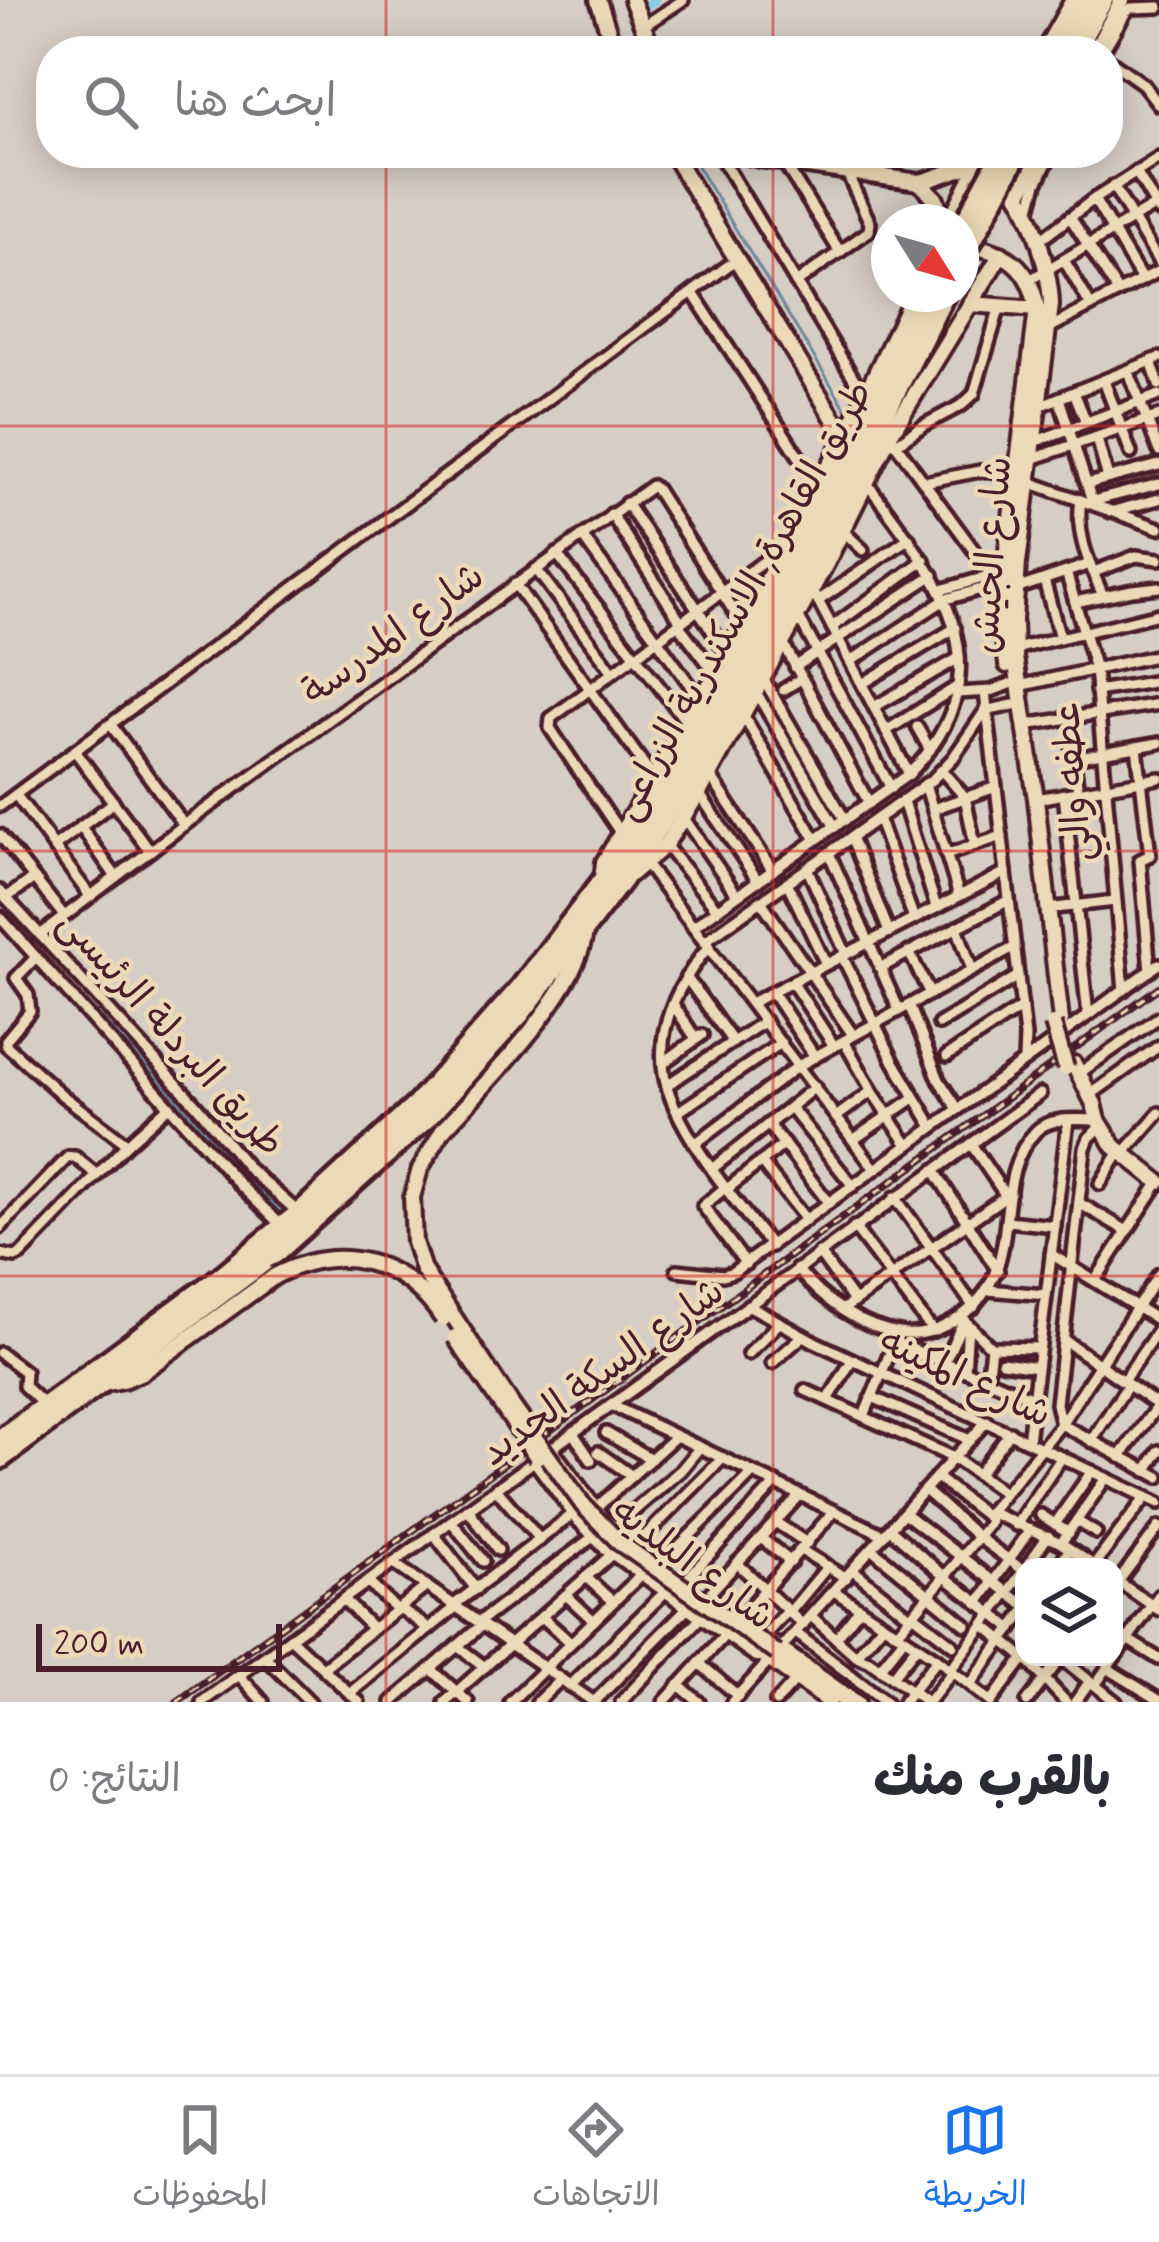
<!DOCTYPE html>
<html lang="ar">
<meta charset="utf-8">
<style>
:root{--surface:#fff;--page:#f7f7f7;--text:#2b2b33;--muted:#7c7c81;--line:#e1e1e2;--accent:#1a73e8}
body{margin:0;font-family:Mynerve,"Playpen Sans Arabic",sans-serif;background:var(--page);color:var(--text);direction:rtl}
.controls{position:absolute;right:36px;bottom:36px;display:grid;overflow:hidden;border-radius:24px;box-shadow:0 6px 30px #0003}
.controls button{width:108px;height:108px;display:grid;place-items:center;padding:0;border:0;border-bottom:3px solid var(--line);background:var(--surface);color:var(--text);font:60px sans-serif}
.compass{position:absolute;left:871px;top:204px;width:108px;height:108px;border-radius:50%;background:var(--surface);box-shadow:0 6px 30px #0003;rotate:127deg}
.scale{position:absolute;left:36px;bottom:30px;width:246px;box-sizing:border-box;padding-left:12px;border:6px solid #4a1f2b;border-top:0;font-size:33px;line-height:42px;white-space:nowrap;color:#4a1f2b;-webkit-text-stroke:9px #edd9b7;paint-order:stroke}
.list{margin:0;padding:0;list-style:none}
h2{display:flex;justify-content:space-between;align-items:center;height:156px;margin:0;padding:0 48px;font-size:51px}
h2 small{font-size:39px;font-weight:400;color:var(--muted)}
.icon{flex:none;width:66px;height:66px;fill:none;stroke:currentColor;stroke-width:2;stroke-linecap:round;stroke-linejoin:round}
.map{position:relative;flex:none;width:1159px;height:1702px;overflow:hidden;direction:ltr}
.search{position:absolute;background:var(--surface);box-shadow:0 6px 30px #0003;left:36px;right:36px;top:36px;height:132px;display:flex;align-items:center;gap:30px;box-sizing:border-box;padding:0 42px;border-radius:48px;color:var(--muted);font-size:45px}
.sheet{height:372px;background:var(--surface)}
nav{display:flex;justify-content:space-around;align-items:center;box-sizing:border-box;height:168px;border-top:3px solid var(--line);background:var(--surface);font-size:33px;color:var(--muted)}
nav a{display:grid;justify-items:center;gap:6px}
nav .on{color:var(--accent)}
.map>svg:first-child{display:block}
</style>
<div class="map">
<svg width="1159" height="1702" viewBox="0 0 1159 1702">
<rect width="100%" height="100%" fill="#d6cec4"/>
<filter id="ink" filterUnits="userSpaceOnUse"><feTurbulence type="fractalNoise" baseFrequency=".00833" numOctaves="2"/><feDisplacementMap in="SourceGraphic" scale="24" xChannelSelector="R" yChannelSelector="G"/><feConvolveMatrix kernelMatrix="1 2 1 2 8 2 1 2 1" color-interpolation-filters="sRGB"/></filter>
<g filter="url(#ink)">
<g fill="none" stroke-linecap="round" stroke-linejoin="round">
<g stroke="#6f879c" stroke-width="3">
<path d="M606,0L627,51"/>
<path d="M689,153L846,409"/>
<path d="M0,909L176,1098L242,1174L281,1211"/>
</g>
<path stroke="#87cce8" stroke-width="9" d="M646,6L655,0"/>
<g stroke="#4a1f2b" stroke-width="18">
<g id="street">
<path d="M642,27L683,0"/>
<path d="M1103,51L1126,12L1131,8L1159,7"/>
<path d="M1108,59L1143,84L1159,105"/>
<path d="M718,153L865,397"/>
<path d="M784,163L840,252"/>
<path d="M1136,172L1159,211"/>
<path d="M1113,186L1159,262"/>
<path d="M1094,199L1142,280"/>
<path d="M1029,212L1037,183L1052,153"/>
<path d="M1070,217L1118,292"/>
<path d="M1039,241L1094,199L1159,158"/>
<path d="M1064,260L1091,306"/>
<path d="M1028,281L1159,203"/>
<path d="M796,283L869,231L870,223L846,171"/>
<path d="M693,293L818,486"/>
<path d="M1049,328L1159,271"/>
<path d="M1151,361L1159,385"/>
<path d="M1128,371L1159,451"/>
<path d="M1104,381L1131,453"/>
<path d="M1074,392L1086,422"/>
<path d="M1059,398L1092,501"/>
<path d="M1039,406L1159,358"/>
<path d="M1097,439L1108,478"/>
<path d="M893,440L992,575"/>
<path d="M1034,442L1159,395"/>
<path d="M896,444L924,425L962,405L974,394L1000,306"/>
<path d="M1032,459L1159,416"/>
<path d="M924,482L980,471L1017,474"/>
<path d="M1029,482L1159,528"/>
<path d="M1087,484L1159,465"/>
<path d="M1081,500C1075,536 1090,564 1103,596"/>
<path d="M1089,502L1159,484"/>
<path d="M626,503L727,653"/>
<path d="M1110,512L1159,499"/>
<path d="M611,514L681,622"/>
<path d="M842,530L863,550"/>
<path d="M582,536L701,700"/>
<path d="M557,554L688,724"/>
<path d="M536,569L613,672"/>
<path d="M1066,572L1095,669L1124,990"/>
<path d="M1094,572L1136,556L1159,559"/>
<path d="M1044,580L1060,638"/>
<path d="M515,584L655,780"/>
<path d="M812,589L909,774"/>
<path d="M1016,589L1090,564"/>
<path d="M941,590L993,575"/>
<path d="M818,601L909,538"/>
<path d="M1075,602L1132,590L1159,587"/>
<path d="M798,616L891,788"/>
<path d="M678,624L716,674"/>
<path d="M832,627L924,560"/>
<path d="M783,643L869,803"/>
<path d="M1015,649L1159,614"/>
<path d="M851,661L946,599L1003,583"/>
<path d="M795,667L933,575"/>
<path d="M763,678L845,820"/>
<path d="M862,684L955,628"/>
<path d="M1019,686L1159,655"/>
<path d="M783,690L801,679"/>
<path d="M1096,691L1159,681"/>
<path d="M756,692L835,827"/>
<path d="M985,692L1025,1036L1024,1061"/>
<path d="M957,693L991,691L1010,684"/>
<path d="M874,707L959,658"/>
<path d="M743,715L816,840"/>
<path d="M111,725L184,825"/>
<path d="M1025,725L1159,704"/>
<path d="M917,727L930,750"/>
<path d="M886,731L958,686"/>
<path d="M1072,745L1078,792"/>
<path d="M1137,747L1150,855"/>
<path d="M75,751L150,851"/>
<path d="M1074,758L1159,743"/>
<path d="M942,771L965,797L975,845"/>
<path d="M710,775L773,871"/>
<path d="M925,784L959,896"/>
<path d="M699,793L758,881"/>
<path d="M1064,794L1088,1015"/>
<path d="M16,795L90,896"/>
<path d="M1036,799L1159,778"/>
<path d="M903,801L936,907"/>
<path d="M0,806L737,259"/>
<path d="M933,809L996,787"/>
<path d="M684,818L737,895"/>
<path d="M878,818L914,919"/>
<path d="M81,827L116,877"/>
<path d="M621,834L550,728L551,718L782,548"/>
<path d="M0,835L64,916"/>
<path d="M851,837L889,932"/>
<path d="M665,845L717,909"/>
<path d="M54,847L114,802"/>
<path d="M829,853L899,1010"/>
<path d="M946,855L1002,836"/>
<path d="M1150,855L1140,860L1150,971"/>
<path d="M645,863L875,1169"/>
<path d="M807,868L846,954"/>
<path d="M787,882L826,964"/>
<path d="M0,891L196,1105L249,1169L299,1213"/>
<path d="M6,898L34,878"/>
<path d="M761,901L853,1035"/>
<path d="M1047,909L1115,901"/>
<path d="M0,917L240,1185L283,1227"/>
<path d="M694,926L909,774C1012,668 937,575 866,482"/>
<path d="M957,927L972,970"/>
<path d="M40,935L184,825L652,486L656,489L742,624"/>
<path d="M705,941L933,779L953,758L985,711L1013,705"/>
<path d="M709,946C680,981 656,1026 664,1073C672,1127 737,1203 771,1246"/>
<path d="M909,952L930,994"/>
<path d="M842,956L894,1062L933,1127"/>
<path d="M36,957L16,978L28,995L30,1011L6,1040V1045L63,1096L127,1144"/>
<path d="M880,968L1009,900"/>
<path d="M686,977L733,1042"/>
<path d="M792,982L834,1046"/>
<path d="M772,992L815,1057"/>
<path d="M751,1003L1006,872"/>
<path d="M673,1004L696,1039"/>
<path d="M909,1005L939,1080L958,1109"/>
<path d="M939,1024L1018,976"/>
<path d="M844,1041L872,1091L908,1145"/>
<path d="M947,1056L1022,1007"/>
<path d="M663,1063L702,1035"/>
<path d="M1078,1074L1159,1017"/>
<path d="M667,1085L765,1021"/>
<path d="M1090,1095L1159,1046"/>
<path d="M790,1107L853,1186"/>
<path d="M678,1112L781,1043"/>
<path d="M836,1117L872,1091"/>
<path d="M768,1124L829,1203"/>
<path d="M853,1140L914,1098"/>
<path d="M696,1143L798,1066L1015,947"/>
<path d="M971,1144L1006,1196"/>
<path d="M1123,1154L1159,1113"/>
<path d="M761,1162L806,1220"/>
<path d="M713,1168L815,1087"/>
<path d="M934,1170L998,1271"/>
<path d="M1100,1184L1119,1153"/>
<path d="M726,1187L703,1206L746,1264"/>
<path d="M727,1189L784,1144"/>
<path d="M895,1197L974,1307"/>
<path d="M1079,1203L1127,1231"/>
<path d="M1007,1221L1055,1226"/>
<path d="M854,1227L933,1331"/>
<path d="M0,1228L68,1157H75L97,1175"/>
<path d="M819,1253L854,1301"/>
<path d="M0,1254L15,1257L21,1254L127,1144L169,1106"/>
<path d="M1051,1254L1159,1321"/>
<path d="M797,1269C823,1301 862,1329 905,1334C924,1336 941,1329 957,1319C1032,1269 985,1183 1036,1131C1051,1116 1078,1120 1098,1120"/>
<path d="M677,1270L723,1275L733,1272L1159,964"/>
<path d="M1095,1281L1159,1182"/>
<path d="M988,1290L1046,1295"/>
<path d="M748,1305L815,1342L1159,1503"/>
<path d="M842,1310L1010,1193"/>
<path d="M965,1321L991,1347"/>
<path d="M1064,1340L1159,1406"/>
<path d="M894,1342L1033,1398"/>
<path d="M0,1353L25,1372L24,1386L45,1406"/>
<path d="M748,1354L778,1324"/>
<path d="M1002,1362L1037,1367"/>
<path d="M772,1363L803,1336"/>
<path d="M944,1363L964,1320"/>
<path d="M965,1371L968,1324"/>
<path d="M987,1381L991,1347L1039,1348"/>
<path d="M1123,1381L1159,1329"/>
<path d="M805,1390L954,1458L1004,1493"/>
<path d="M872,1397L970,1440"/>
<path d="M828,1400L852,1360"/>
<path d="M611,1405L884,1535"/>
<path d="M864,1416L896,1338"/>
<path d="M1061,1424L1056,1404L1085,1148L1089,1138L1101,1126"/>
<path d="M1061,1424L1159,1477"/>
<path d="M573,1433L591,1460"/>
<path d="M606,1433L651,1459"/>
<path d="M1028,1441L1068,1120"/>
<path d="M1091,1441L1128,1385"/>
<path d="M552,1448L604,1518L663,1565"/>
<path d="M598,1452L632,1476"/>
<path d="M1120,1457L1158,1405"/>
<path d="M534,1461L579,1522L605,1549L755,1656L769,1660"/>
<path d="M1146,1471L1159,1451"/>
<path d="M978,1474L1010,1432"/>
<path d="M936,1477L990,1519"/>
<path d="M496,1489L540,1540"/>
<path d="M925,1490L978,1537L1024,1571"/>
<path d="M596,1508L676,1436"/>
<path d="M468,1509L498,1550"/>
<path d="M990,1512L1061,1543L1096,1567"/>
<path d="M904,1513L1024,1605"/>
<path d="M1041,1515L1069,1533"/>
<path d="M451,1521L483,1561"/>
<path d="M1077,1521L1096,1533"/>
<path d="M775,1522L807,1543"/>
<path d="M1055,1524L1092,1471"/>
<path d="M1016,1525L1062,1457"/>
<path d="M614,1528L681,1470L700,1447"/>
<path d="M890,1529L945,1577L1012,1629"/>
<path d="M434,1534L476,1589"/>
<path d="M761,1538L791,1562"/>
<path d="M1061,1543L1106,1478"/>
<path d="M636,1545L723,1458"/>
<path d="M872,1549L966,1625"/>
<path d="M801,1550L846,1578"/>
<path d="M393,1563L594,1702L686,1609"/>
<path d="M737,1563L803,1625"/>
<path d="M661,1564L753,1473"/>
<path d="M1026,1567L1048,1536"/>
<path d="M1057,1567L1070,1549"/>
<path d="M1093,1567L1146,1497"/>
<path d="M853,1570L911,1617"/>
<path d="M586,1577L613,1602"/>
<path d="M1114,1579L1159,1610"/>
<path d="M685,1581L776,1483"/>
<path d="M368,1582L397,1610"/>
<path d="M1114,1587L1159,1527"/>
<path d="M834,1591L937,1659L991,1702"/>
<path d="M566,1595L594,1621"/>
<path d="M707,1596L800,1495"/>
<path d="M344,1600L373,1629"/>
<path d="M716,1602L859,1702"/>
<path d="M978,1603L1030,1530"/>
<path d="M454,1605L573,1514"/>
<path d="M400,1608L429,1629"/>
<path d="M789,1613L828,1566"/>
<path d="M913,1614L953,1645"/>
<path d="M811,1616L856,1656L869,1661L927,1702"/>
<path d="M542,1617L571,1643"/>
<path d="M740,1618L834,1511"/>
<path d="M479,1622L593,1537"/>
<path d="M984,1625L1025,1658L1066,1702"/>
<path d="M1114,1631L1159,1659"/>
<path d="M796,1633L886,1702"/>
<path d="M897,1633L989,1524L991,1510L1061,1424L1159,1274"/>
<path d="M765,1635L787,1611"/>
<path d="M290,1638L359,1702"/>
<path d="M836,1638L860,1608"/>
<path d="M457,1646L485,1667"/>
<path d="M856,1656L883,1624"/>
<path d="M265,1657L310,1702"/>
<path d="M1061,1658L1116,1702"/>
<path d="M699,1663L738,1696"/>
<path d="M323,1668L427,1586"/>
<path d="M880,1668L904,1638"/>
<path d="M1107,1668L1159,1700"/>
<path d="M431,1669L468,1702"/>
<path d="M951,1669L1024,1570"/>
<path d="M239,1675L263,1702"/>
<path d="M892,1677L917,1646"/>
<path d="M679,1685L699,1702"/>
<path d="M970,1685L1024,1612"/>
<path d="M1095,1685L1159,1595"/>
<path d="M570,1686L664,1593"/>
<path d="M350,1693L456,1607"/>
<path d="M202,1702L1040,1094"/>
<path d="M392,1702L482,1625"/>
<path d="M445,1702L612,1554"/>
<path d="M510,1702L640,1576"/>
<path d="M537,1702L561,1679"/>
<path d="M621,1702L700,1618"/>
<path d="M664,1702L725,1635"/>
<path d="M732,1702L987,1421"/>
<path d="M776,1702L797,1679"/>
<path d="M903,1702L937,1659"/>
<path d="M928,1702L953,1671"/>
<path d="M991,1702L1025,1657"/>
<path d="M1027,1702L1062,1657"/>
<path d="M1075,1702L1090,1681"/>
</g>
</g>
<g stroke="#4a1f2b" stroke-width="22">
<g id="secondary">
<path d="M598,0L615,51"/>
<path d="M632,0L653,51"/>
<path d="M1044,51L1073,0"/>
<path d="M1095,51L1122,0"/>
<path d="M672,153L845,437"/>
<path d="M736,153L760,159L919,182C935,179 973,162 984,163C1024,168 1051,272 1051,305L1018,563L1014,620L1015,657L1036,799L1061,1021"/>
<path d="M919,182L936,199L944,222"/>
<path d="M1019,195L1042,153"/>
<path d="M949,222L984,153"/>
<path d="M966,245C1007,251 1030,266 1037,309L1002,590V622L1007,665"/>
<path d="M970,304L1037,309"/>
<path d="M631,874L665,845L699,793L827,562L890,435L1001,254"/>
<path d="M602,881L604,862L716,674L845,437L914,294"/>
<path d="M1074,1064L1094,1104L1098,1120L1114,1146L1159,1182"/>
<path d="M443,1130C484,1085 578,992 585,932"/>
<path d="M103,1384L123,1380L142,1372L275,1276"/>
<path d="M777,1653L847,1702"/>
<path d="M770,1660L829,1702"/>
</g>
</g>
<g stroke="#4a1f2b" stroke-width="27">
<g id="highway">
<path d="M1058,51L1087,0"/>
<path d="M1074,51L1103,0"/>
<path d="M0,1439L220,1277L299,1213L417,1104L520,988L602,881L674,776L842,471L929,294"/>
<path d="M0,1459L277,1252L428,1117L521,1013L622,880L695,772L810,563L945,294"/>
</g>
</g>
<use href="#street" stroke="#edd9b7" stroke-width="9"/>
<use href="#secondary" stroke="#edd9b7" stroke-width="14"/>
<use href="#highway" stroke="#edd9b7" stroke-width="18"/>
<g stroke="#4a1f2b" stroke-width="8">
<path id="rail" d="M177,1702L1159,987"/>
</g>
<use href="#rail" stroke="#edd9b7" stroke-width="3" stroke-dasharray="9" stroke-linecap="butt"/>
<g stroke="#4a1f2b" stroke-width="22" stroke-linecap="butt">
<g id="secondary-bridge">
<path d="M1053,1024L1066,1068"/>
<path d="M443,1130L420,1169L412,1197L414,1242L423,1270L513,1407L583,1505L620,1543L777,1653"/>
<path d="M275,1276C338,1243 403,1258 443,1319"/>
<path d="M455,1337L537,1457"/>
</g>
</g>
<g stroke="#4a1f2b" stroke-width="27" stroke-linecap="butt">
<g id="highway-bridge">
<path d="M961,229L1002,153"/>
<path d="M961,262L1018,153"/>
</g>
</g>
<use href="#secondary-bridge" stroke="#edd9b7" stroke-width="14"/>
<use href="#highway-bridge" stroke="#edd9b7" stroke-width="18"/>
</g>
</g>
<path fill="none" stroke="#d62828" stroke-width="3" stroke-opacity="0.55" d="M386,0V51M773,0V51M386,153V1702M773,153V1702M0,426H1159M0,851H1159M0,1276H1159"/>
<g text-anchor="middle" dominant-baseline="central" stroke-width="9" stroke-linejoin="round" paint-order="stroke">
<g font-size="39" fill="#4a1f2b" stroke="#edd9b7">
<text transform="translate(993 555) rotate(-86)">شارع الجيش</text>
<text transform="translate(744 601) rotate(-61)">طريق القاهرة, الاسكندرية الزراعى</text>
<text transform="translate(394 635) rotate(-36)">شارع المدرسة</text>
<text transform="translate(1074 782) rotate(-95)">عطفه والي</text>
<text transform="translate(170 1034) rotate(48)">طريق البردلة الرئيسى</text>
<text transform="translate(603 1373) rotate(-36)">شارع السكة الحديد</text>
<text transform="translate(965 1379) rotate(25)">شارع المكينه</text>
<text transform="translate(692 1565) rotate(37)">شارع البلديه</text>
</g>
</g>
</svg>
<div class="controls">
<button><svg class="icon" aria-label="layers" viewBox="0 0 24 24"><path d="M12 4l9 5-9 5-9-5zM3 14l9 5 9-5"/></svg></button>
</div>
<svg class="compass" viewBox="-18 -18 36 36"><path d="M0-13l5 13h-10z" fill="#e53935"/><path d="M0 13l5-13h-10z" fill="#7c7c81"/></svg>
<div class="scale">200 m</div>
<div class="search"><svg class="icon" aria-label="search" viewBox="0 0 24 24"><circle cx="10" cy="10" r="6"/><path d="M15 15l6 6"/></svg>ابحث هنا</div>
</div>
<section class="sheet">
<h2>بالقرب منك<small>النتائج: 0</small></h2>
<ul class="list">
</ul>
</section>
<nav>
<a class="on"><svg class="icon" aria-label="map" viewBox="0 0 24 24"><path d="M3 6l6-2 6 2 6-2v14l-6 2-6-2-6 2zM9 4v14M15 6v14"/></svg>الخريطة</a>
<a><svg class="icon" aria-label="directions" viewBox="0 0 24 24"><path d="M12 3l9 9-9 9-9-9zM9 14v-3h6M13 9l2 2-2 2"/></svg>الاتجاهات</a>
<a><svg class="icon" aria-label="saved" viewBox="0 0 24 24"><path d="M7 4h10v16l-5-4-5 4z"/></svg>المحفوظات</a>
</nav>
